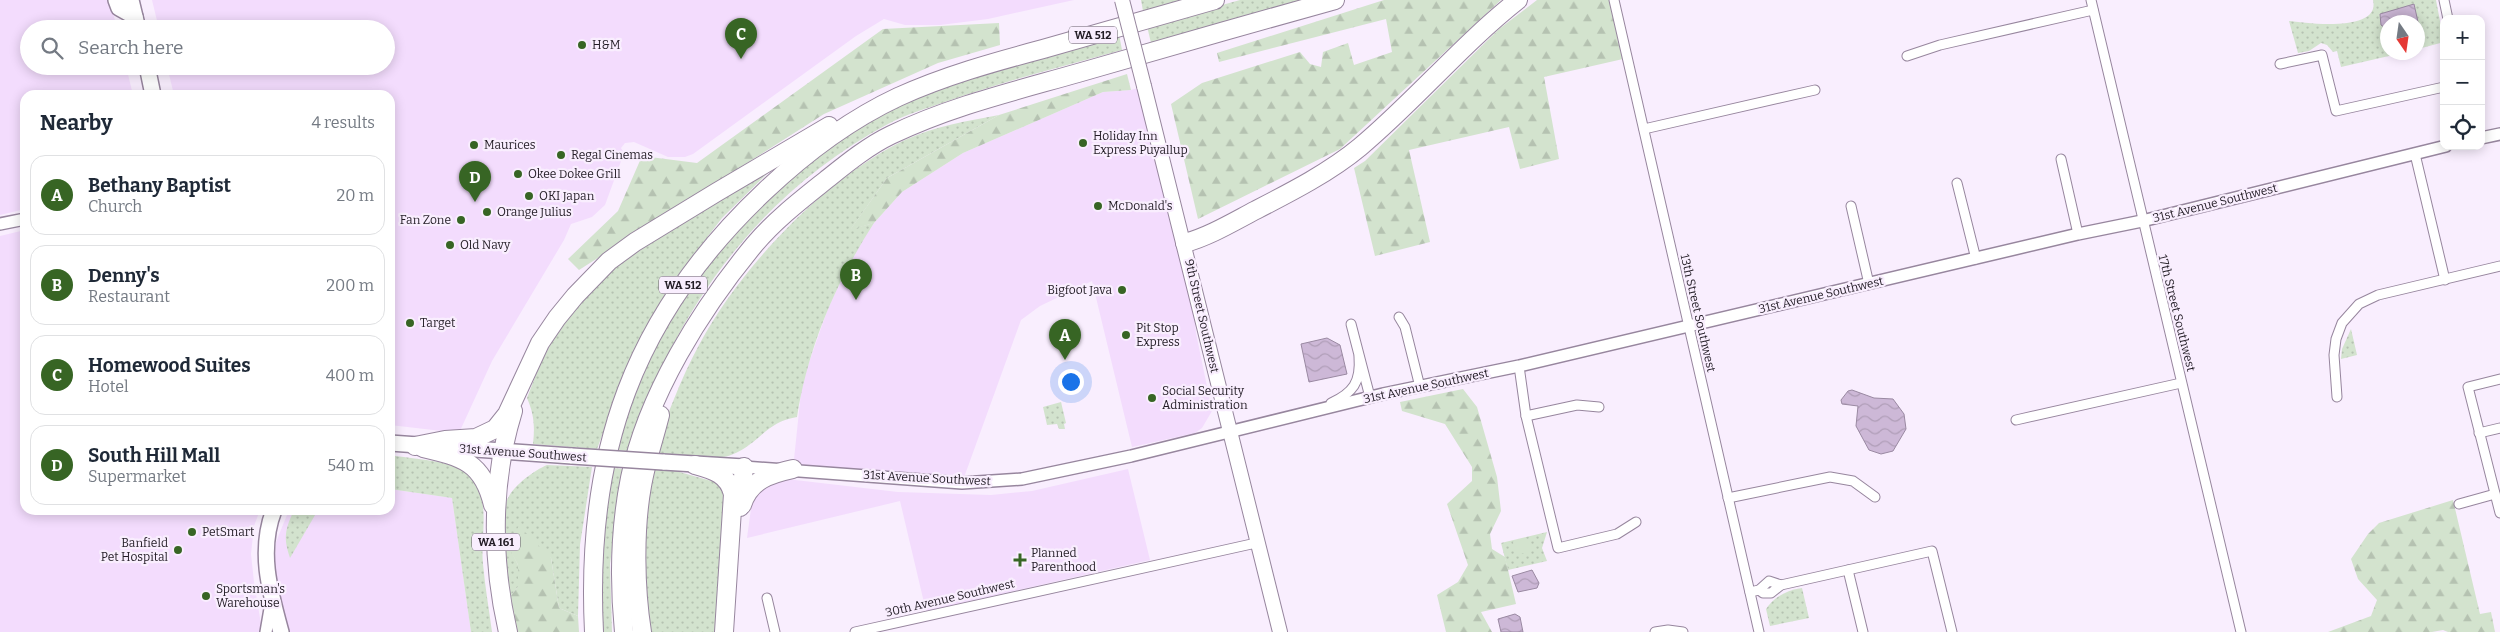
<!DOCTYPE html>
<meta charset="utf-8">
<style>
:root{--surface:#fff;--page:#f6f6f7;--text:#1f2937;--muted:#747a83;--line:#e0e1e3;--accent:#376524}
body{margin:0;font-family:Bitter,serif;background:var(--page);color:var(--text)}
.controls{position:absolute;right:15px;top:15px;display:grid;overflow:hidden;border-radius:10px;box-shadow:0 2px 12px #0003}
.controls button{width:45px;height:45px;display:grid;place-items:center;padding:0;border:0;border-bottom:1px solid var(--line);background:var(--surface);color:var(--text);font:25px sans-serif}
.compass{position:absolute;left:2380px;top:15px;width:45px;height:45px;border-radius:50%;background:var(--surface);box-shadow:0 2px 12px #0003;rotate:167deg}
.you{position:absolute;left:1070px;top:381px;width:18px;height:18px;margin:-12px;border:4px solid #fff;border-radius:50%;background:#1a73e8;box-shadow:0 0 0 8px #1a73e833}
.badge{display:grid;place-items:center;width:32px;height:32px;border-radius:50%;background:var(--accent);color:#fff;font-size:16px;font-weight:700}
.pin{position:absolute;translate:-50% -41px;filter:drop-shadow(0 1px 2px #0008)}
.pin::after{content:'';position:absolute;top:26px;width:18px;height:15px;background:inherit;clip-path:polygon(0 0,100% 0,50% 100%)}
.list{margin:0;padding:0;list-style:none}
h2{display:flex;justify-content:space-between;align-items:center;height:65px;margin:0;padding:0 20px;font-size:21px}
h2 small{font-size:16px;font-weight:400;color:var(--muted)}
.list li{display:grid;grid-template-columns:32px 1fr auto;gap:15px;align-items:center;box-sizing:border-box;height:80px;margin:0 10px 10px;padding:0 10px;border:1px solid var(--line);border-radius:15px}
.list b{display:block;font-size:19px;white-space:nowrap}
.list p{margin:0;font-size:16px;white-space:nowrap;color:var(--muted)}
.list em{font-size:16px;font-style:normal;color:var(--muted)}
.icon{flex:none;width:28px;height:28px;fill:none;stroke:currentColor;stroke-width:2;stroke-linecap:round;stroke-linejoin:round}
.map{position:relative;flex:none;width:2500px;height:632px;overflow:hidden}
.search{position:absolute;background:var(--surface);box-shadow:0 2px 12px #0003;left:20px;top:20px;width:375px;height:55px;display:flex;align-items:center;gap:12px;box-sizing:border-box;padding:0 18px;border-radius:28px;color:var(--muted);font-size:19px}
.panel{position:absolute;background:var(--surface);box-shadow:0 2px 12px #0003;left:20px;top:90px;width:375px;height:425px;border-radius:15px}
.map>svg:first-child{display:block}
</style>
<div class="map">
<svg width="2500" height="632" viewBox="0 0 2500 632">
<defs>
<pattern id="grass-dots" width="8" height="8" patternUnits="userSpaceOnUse" patternTransform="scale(1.25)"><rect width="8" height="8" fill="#d3e3ce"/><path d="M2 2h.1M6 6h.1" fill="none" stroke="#b5c2b1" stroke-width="1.8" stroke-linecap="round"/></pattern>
<pattern id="forest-firs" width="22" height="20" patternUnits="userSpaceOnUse" patternTransform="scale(1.25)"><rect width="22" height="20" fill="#d3e3ce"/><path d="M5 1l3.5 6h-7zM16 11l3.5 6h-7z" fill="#b5c2b1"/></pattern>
<pattern id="water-waves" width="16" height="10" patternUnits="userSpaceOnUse" patternTransform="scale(1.25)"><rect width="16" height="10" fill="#cdb8d7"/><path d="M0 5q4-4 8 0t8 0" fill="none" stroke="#b09eb8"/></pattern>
</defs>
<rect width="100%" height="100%" fill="#f9eefe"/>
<g fill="#f3dcfd">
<path d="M0,0H110L117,29H29V66H126L133,95H25V209L0,215Z"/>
<path d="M152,0H1074L988,19L940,25H905L884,19L856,36L693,154L685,157H668L634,142L625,143L621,148L624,153L605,205L592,217L571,224L564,240L492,361L459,433L390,425V95H174L167,66H386V29H159Z"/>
<path d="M1144,86L1190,263L1196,333L1212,411L1202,428L1195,433L1132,447L1092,281L1040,306L1021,320L962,483L793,469L801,392L806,371L827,311L852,256L874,223L902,192L963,153L1103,92L1131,90Z"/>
<path d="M25,230V510H260L254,526L251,554L254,582L261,624L259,632H0V236Z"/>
<path d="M1128,469L1150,560L926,611L900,501L747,538L753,494L778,478L898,492L991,495L1032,491Z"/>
<path d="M390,489L452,498L471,632H289L278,598L275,562L276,542L289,510H390Z"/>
</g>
<g fill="url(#grass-dots)">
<path d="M1141,0H1182L1143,11Z"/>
<path d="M1240,0H1304L1151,43L1147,26Z"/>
<path d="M2373,0H2436L2444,42L2418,49V22H2388V52L2402,53L2341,67L2337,51L2333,52L2327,45L2321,43L2309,51L2298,53L2289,21C2306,23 2381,33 2373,0Z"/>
<path d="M1119,34L1122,50C1064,66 1005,81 948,101C928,108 906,114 888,124C756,195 675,311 628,451L614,450C628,413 642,375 660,339C712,236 818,138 924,94C986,68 1054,53 1119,34Z"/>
<path d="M999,115L887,178L851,229L874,223C836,282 808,347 797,417C765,422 760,444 731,455C716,461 671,455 653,453C667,417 680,380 699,345C739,269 826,177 905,140C935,126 968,121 999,115Z"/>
<path d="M777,164L722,218L669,287L634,350L597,449L533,444C535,426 534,414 527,398L540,364L559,328L591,287L632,253Z"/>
<path d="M2351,329L2357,355L2341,359L2342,349Z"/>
<path d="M1061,402L1066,423L1064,424L1065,429H1059L1057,424L1047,425L1043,407Z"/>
<path d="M390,455C411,459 455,460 470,475C492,498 480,536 483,564C485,587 489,609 492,632H471L452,498L390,489Z"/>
<path d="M547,465L592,467L580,545L578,616L559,608L551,558L508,544L518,565V587L505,603C504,575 498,529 506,503C510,488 533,471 547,465Z"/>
<path d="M614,468L623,469L610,564L612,632H600L602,527Z"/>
<path d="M651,469L676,471L722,484L727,492L717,632H647L644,525Z"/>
<path d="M294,510H318L290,558C283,537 285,530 294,510Z"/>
<path d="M1547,532L1542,548L1547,561L1508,570L1501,543Z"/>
<path d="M1802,588L1809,618L1770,626L1766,609C1774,597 1787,590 1802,588Z"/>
</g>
<g fill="url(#forest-firs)">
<path d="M1384,0H1501L1340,149L1198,219L1171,104L1202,83L1300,52L1310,64L1321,67L1323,52L1348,43L1354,65L1392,52L1386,19L1219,62L1217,53Z"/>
<path d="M1537,0H1609L1623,59L1544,77L1559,159L1520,169L1509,127L1409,150L1430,242L1375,256L1354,168L1365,161L1499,29Z"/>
<path d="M999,23L1000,45L938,63L824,114L579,270L568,259L618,211L642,156L697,163L883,29Z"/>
<path d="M1127,74L1131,90L1103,92L963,153L902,192L874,223L850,230L887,178L999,115Z"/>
<path d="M1463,389L1477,407L1497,477L1501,511L1490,534L1492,549L1505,557L1516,604L1481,612L1492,632H1446L1437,595L1458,582L1468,565L1447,504L1472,481V467L1445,424L1402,411L1400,402Z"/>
<path d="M2453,500L2480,614L2491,612L2495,632H2448L2443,630L2432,632H2328L2371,616L2377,600L2358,579L2351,559L2368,534L2379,523Z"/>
<path d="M519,526L551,558L559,608L578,616L579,632H512L505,603L518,587V565L507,544Z"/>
</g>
<path fill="#d3e3ce" d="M1529,539L1532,551L1516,555L1513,542Z"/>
<g fill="url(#water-waves)" stroke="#9a89a2">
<path d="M2414,4L2420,31L2419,33L2418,22H2388L2387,29L2381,25L2380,14Z"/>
<path d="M1327,338L1340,345L1347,374L1309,382L1301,344Z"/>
<path d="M1852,390L1874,398L1893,399L1904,414L1906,429L1893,451L1881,454L1869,450L1856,426L1858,406L1842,404L1841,400L1848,391Z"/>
<path d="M1532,570L1539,583L1537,588L1518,592L1512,576Z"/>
<path d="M1515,614L1520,617L1523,632H1501L1498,619Z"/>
</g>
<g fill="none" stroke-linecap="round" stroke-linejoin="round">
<g stroke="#97869e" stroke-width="11">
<g id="minor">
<path d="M1614,0L1759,632"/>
<path d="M2091,0L2241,632"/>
<path d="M2444,0L2448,19"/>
<path d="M1907,56L1940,45L2093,10"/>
<path d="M2280,64L2322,55L2336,111L2444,87"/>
<path d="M1644,129L1815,90"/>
<path d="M2415,154L2445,280"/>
<path d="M2061,159L2078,234"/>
<path d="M1957,183L1976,259"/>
<path d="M1851,206L1869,284"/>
<path d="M1399,317L1405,327L1420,387"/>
<path d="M1351,324L1370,397"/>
<path d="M1519,366L1526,416L1558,548L1617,534L1636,522"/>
<path d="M2500,379L2468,387L2500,513"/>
<path d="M2337,397L2334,355L2336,339L2342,323L2359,304L2378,295L2500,266"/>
<path d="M1331,403C1353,393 1361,382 1359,357"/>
<path d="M1526,416L1577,405L1599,407"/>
<path d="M2016,420L2181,383"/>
<path d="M2479,433L2500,428"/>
<path d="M1728,498L1830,477L1853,481L1875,497"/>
<path d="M2459,504L2495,494"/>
<path d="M1848,570L1863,632"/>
<path d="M1759,590L1763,593H1771L1781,585"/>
<path d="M1750,592L1759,590L1769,581L1781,585L1932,551L1952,632"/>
<path d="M767,598L775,632"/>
<path d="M855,632L1256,543"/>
<path d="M1655,632L1668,630L1683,632"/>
</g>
</g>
<g stroke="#97869e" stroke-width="14">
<g id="tertiary">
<path d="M2481,138L2500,134"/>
<path d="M0,224L25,219"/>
<path d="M744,467L962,483L1022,479L1131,456L1383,394L1519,366L2078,234L2142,221L2446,146"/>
<path d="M266,632L271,603"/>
</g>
</g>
<g stroke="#97869e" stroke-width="16">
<path id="secondary" d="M1144,86L1280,632"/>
</g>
<g stroke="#97869e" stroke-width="18">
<g id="primary">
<path d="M116,0L119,8L135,17"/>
<path d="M131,0L138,29"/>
<path d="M147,66L153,95"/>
<path d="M390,443L572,456"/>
<path d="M663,462L744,467"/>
<path d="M274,510C258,551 270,592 281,632"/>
</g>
</g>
<g stroke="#97869e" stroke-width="20">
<g id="motorway">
<path d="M1185,243C1210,236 1233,222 1256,210C1291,192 1330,172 1360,147C1415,101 1461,45 1518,0"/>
<path d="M415,446L445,440L476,438L495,429L507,414L540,343L557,318L575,296L609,261L635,242L717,192L829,126"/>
<path d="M423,448C462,457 483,462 493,505"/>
<path d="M695,465C713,470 728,474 733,494L724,632"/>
<path d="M742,505C750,480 770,474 793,469"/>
<path d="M740,507L744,467"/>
<path d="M508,632C491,559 491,482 513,411"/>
<path d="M594,632C585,453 633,315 765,191C804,154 849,120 898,97C944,76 994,62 1043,49C1101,32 1158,16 1215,0"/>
<path d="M624,632C619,582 620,528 630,478C647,395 701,309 754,245C775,220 801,200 826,180C846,164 868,146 891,135C951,106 1015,91 1078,73C1164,48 1249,24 1335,0"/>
<path d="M642,632C635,588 634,530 642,486C646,462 654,439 660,415"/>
</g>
</g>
<use href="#minor" stroke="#fff" stroke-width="9"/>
<use href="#tertiary" stroke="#fff" stroke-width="11"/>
<use href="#secondary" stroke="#fff" stroke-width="14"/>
<use href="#primary" stroke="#fff" stroke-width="15"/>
<use href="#motorway" stroke="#fff" stroke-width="18"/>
<g stroke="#97869e" stroke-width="16" stroke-linecap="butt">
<path id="secondary-bridge" d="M1122,0L1144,86"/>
</g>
<g stroke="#97869e" stroke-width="18" stroke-linecap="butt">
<path id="primary-bridge" d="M572,456L663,462"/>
</g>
<use href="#secondary-bridge" stroke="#fff" stroke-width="14"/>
<use href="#primary-bridge" stroke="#fff" stroke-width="15"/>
</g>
<g fill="#376524" stroke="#f9eefe" stroke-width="2">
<circle cx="582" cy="45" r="5"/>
<circle cx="1083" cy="143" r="5"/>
<circle cx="474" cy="145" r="5"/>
<circle cx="561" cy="155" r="5"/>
<circle cx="518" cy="174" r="5"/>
<circle cx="529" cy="196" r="5"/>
<circle cx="1098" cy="206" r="5"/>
<circle cx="487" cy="212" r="5"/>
<circle cx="461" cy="220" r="5"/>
<circle cx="450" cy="245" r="5"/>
<circle cx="1122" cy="290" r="5"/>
<circle cx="410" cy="323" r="5"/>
<circle cx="1126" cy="335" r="5"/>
<circle cx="1152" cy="398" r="5"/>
<circle cx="192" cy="532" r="5"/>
<circle cx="178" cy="550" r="5"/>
<path d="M1017.5 552.5h5v5h5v5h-5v5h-5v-5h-5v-5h5z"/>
<circle cx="206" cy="596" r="5"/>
</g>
<g text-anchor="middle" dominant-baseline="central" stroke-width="4.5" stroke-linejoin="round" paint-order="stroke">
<g fill="#f9eefe" stroke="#625b66" stroke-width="1">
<rect x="1069" y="26.5" width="48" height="17" rx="4"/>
<rect x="659" y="276.5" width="48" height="17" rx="4"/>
<rect x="472" y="533.5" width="48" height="17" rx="4"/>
</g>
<g font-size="11" font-weight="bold" fill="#221c25">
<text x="1093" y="35">WA 512</text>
<text x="683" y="285">WA 512</text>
<text x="496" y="542">WA 161</text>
</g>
<g font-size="12" fill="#221c25" stroke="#f9eefe" text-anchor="start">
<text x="592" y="45">H&amp;M</text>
<text x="1093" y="136">Holiday Inn<tspan x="1093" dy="14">Express Puyallup</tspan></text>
<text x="484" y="145">Maurices</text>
<text x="571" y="155">Regal Cinemas</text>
<text x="528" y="174">Okee Dokee Grill</text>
<text x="539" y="196">OKI Japan</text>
<text x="1108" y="206">McDonald's</text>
<text x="497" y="212">Orange Julius</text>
<text x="451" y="220" text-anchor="end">Fan Zone</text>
<text x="460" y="245">Old Navy</text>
<text x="1112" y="290" text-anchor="end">Bigfoot Java</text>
<text x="420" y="323">Target</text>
<text x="1136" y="328">Pit Stop<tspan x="1136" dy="14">Express</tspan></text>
<text x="1162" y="391">Social Security<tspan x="1162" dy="14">Administration</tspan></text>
<text x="202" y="532">PetSmart</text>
<text x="168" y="543" text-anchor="end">Banfield<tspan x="168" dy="14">Pet Hospital</tspan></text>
<text x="1031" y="553">Planned<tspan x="1031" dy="14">Parenthood</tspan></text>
<text x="216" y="589">Sportsman's<tspan x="216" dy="14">Warehouse</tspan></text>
</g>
<g font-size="12" fill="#221c25" stroke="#f9eefe">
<text transform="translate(2215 203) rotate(-14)">31st Avenue Southwest</text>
<text transform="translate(1821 295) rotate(-13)">31st Avenue Southwest</text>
<text transform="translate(1698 313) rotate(77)">13th Street Southwest</text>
<text transform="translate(2177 313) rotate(76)">17th Street Southwest</text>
<text transform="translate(1202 316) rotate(77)">9th Street Southwest</text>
<text transform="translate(1426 386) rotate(-12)">31st Avenue Southwest</text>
<text transform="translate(523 453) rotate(4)">31st Avenue Southwest</text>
<text transform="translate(927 478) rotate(3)">31st Avenue Southwest</text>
<text transform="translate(950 598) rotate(-13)">30th Avenue Southwest</text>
</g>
</g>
</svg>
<div class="controls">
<button>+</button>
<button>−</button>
<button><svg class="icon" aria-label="locate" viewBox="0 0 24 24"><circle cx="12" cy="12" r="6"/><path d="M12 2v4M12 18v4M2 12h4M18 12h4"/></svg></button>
</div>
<svg class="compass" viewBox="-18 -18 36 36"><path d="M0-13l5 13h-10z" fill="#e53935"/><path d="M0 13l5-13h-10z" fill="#747a83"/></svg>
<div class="you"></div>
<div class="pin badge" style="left:1065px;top:360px">A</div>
<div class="pin badge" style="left:856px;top:300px">B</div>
<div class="pin badge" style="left:741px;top:59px">C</div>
<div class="pin badge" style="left:475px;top:202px">D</div>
<div class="search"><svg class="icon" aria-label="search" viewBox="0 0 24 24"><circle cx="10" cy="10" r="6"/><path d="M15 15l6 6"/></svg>Search here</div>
<section class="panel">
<h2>Nearby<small>4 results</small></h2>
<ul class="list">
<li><span class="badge">A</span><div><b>Bethany Baptist</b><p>Church</p></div><em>20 m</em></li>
<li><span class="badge">B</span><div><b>Denny's</b><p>Restaurant</p></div><em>200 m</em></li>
<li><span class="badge">C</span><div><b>Homewood Suites</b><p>Hotel</p></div><em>400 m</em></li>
<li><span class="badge">D</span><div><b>South Hill Mall</b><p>Supermarket</p></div><em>540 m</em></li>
</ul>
</section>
</div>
